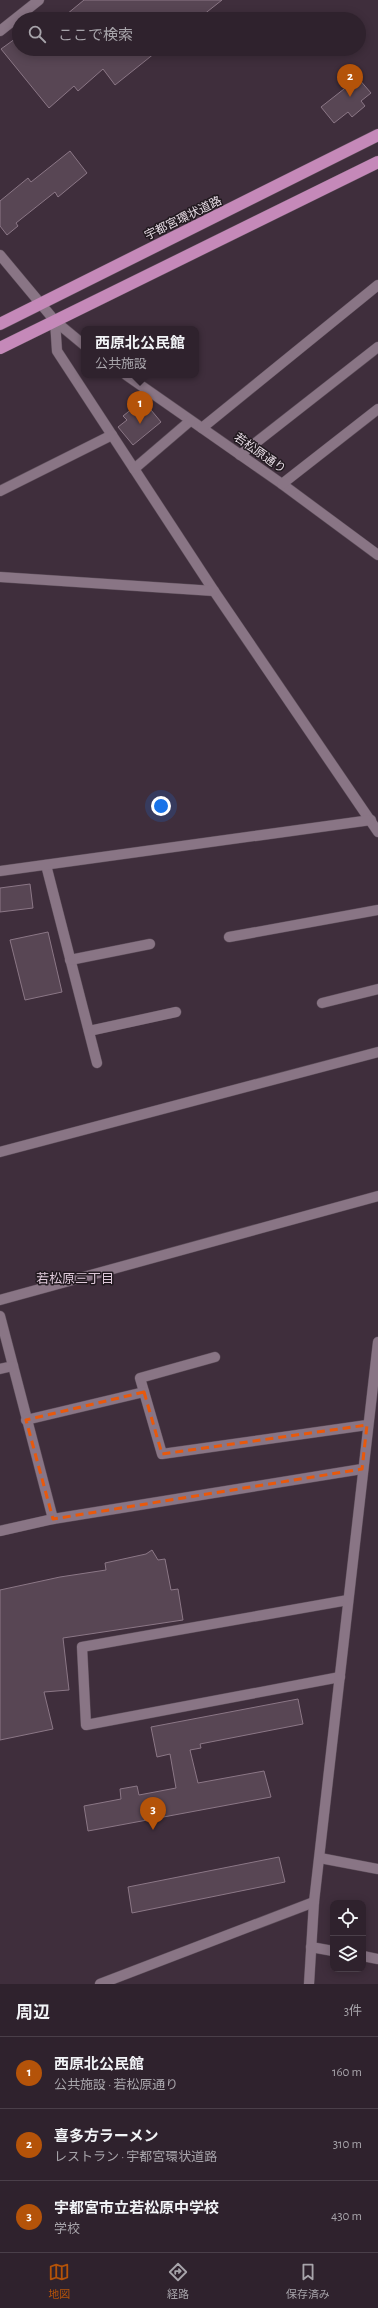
<!DOCTYPE html>
<html lang="ja">
<meta charset="utf-8">
<style>
:root{--surface:#2f222d;--page:#3b2f39;--text:#f1f3f6;--muted:#a7a4aa;--line:#4a3f49;--accent:#b45309}
body{margin:0;font-family:"Alegreya Sans","Noto Sans JP",sans-serif;background:var(--page);color:var(--text)}
.controls{position:absolute;right:12px;bottom:12px;display:grid;overflow:hidden;border-radius:8px;box-shadow:0 2px 10px #0003}
.controls button{width:36px;height:36px;display:grid;place-items:center;padding:0;border:0;border-bottom:1px solid var(--line);background:var(--surface);color:var(--text);font:20px sans-serif}
.you{position:absolute;left:161px;top:806px;width:14px;height:14px;margin:-10px;border:3px solid #fff;border-radius:50%;background:#1a73e8;box-shadow:0 0 0 6px #1a73e833}
.badge{display:grid;place-items:center;width:26px;height:26px;border-radius:50%;background:var(--accent);color:#fff;font-size:13px;font-weight:700}
.pin{position:absolute;translate:-50% -33px;filter:drop-shadow(0 1px 2px #0008)}
.pin::after{content:'';position:absolute;top:21px;width:14px;height:12px;background:inherit;clip-path:polygon(0 0,100% 0,50% 100%)}
.popup{position:absolute;left:81px;top:326px;width:118px;height:52px;box-sizing:border-box;display:grid;place-content:center;border-radius:8px;background:var(--surface);filter:drop-shadow(0 1px 3px #0005);font-size:13px;white-space:nowrap;color:var(--muted)}
.popup b{font-size:15px;color:var(--text)}
.popup::after{content:'';position:absolute;left:50%;top:100%;margin-left:-8px;border:8px solid transparent;border-top-color:var(--surface)}
.list{margin:0;padding:0;list-style:none}
h2{display:flex;justify-content:space-between;align-items:center;height:52px;margin:0;padding:0 16px;font-size:17px}
h2 small{font-size:13px;font-weight:400;color:var(--muted)}
.list li{display:grid;grid-template-columns:26px 1fr auto;gap:12px;align-items:center;box-sizing:border-box;height:72px;padding:0 16px;border-top:1px solid var(--line)}
.list b{display:block;font-size:15px;white-space:nowrap}
.list p{margin:0;font-size:13px;white-space:nowrap;color:var(--muted)}
.list em{font-size:13px;font-style:normal;color:var(--muted)}
.icon{flex:none;width:22px;height:22px;fill:none;stroke:currentColor;stroke-width:2;stroke-linecap:round;stroke-linejoin:round}
.map{position:relative;flex:none;width:378px;height:1984px;overflow:hidden}
.search{position:absolute;background:var(--surface);box-shadow:0 2px 10px #0003;left:12px;right:12px;top:12px;height:44px;display:flex;align-items:center;gap:10px;box-sizing:border-box;padding:0 14px;border-radius:22px;color:var(--muted);font-size:15px}
.sheet{height:268px;background:var(--surface)}
nav{display:flex;justify-content:space-around;align-items:center;box-sizing:border-box;height:56px;border-top:1px solid var(--line);background:var(--surface);font-size:11px;color:var(--muted)}
nav a{display:grid;justify-items:center;gap:2px}
nav .on{color:var(--accent)}
.map>svg:first-child{display:block}
</style>
<div class="map">
<svg width="378" height="1984" viewBox="0 0 378 1984">
<rect width="100%" height="100%" fill="#3f2e3c"/>
<g fill="#584654" stroke="#8b7786">
<path d="M84,0H222L198,19H61Z"/>
<path d="M19,36V49H160L115,85L103,69L78,91L74,86L49,108L1,49Z"/>
<path d="M358,78L371,93L361,101L365,106L352,117L348,112L334,123L321,107Z"/>
<path d="M70,151L87,173L58,197L55,192L16,223L18,226L7,235L0,226V201L28,178L31,182Z"/>
<path d="M146,404L161,422L133,445L118,427L127,420L123,416L133,408L136,412Z"/>
<path d="M30,884L33,908L0,912V888Z"/>
<path d="M48,932L62,992L25,1000L10,940Z"/>
<path d="M152,1550L158,1560L165,1559L171,1590L178,1589L183,1620L63,1638L69,1690L44,1692L53,1729L0,1740V1590L60,1577L106,1570L105,1563L146,1554Z"/>
<path d="M298,1699L303,1724L200,1744L201,1748L190,1750L198,1783L264,1771L271,1797L88,1831L84,1806L121,1799L120,1789L137,1786L139,1795L176,1788L170,1754L157,1757L151,1727Z"/>
<path d="M279,1857L285,1882L132,1913L128,1887Z"/>
</g>
<g fill="none" stroke-linecap="round" stroke-linejoin="round">
<g stroke="#5c4d59" stroke-width="11">
<g id="minor">
<path d="M0,31L39,0"/>
<path d="M0,255L55,321L84,345"/>
<path d="M55,321L57,351L214,591L378,832"/>
<path d="M126,375L282,484L378,555"/>
<path d="M202,428L378,285"/>
<path d="M240,455L378,347"/>
<path d="M134,469L190,421"/>
<path d="M282,484L378,409"/>
<path d="M0,491L112,435"/>
<path d="M0,577L214,591"/>
<path d="M46,865L97,1063"/>
<path d="M0,871L371,820"/>
<path d="M229,937L378,910"/>
<path d="M70,960L150,944"/>
<path d="M322,1003L378,989"/>
<path d="M89,1031L176,1012"/>
<path d="M0,1152L378,1052"/>
<path d="M0,1300L378,1196"/>
<path d="M0,1316L53,1519L362,1469"/>
<path d="M215,1357L140,1378L162,1454L367,1425"/>
<path d="M0,1369L13,1366"/>
<path d="M26,1420L144,1392"/>
<path d="M0,1531L53,1519"/>
<path d="M340,1677L86,1725L82,1647L348,1600"/>
<path d="M320,1858L378,1869"/>
<path d="M311,1947L333,1951"/>
<path d="M363,1956L378,1959"/>
<path d="M100,1984L314,1902"/>
<path d="M309,1984L314,1902L378,1342"/>
</g>
</g>
<g stroke="#5c4d59" stroke-width="13">
<g id="highway">
<path d="M0,324L378,135"/>
<path d="M0,348L378,162"/>
</g>
</g>
<use href="#minor" stroke="#897585" stroke-width="10"/>
<use href="#highway" stroke="#c589b9" stroke-width="12"/>
</g>
<path fill="none" stroke="#e8590c" stroke-width="3" stroke-dasharray="8 5" stroke-linejoin="round" d="M144,1392L162,1454L367,1425L362,1469L53,1519L26,1420Z"/>
<g text-anchor="middle" dominant-baseline="central" stroke-width="3" stroke-linejoin="round" paint-order="stroke">
<g font-size="12" fill="#e6dbe4" stroke="#21191f">
<text transform="translate(183 218) rotate(-26)">宇都宮環状道路</text>
<text transform="translate(260 453) rotate(35)">若松原通り</text>
</g>
<g font-size="13" fill="#dfc9da" stroke="#21191f">
<text x="75" y="1279">若松原三丁目</text>
</g>
</g>
</svg>
<div class="controls">
<button><svg class="icon" aria-label="locate" viewBox="0 0 24 24"><circle cx="12" cy="12" r="6"/><path d="M12 2v4M12 18v4M2 12h4M18 12h4"/></svg></button>
<button><svg class="icon" aria-label="layers" viewBox="0 0 24 24"><path d="M12 4l9 5-9 5-9-5zM3 14l9 5 9-5"/></svg></button>
</div>
<div class="you"></div>
<div class="pin badge" style="left:140px;top:424px">1</div>
<div class="popup"><b>西原北公民館</b>公共施設</div>
<div class="pin badge" style="left:350px;top:97px">2</div>
<div class="pin badge" style="left:153px;top:1830px">3</div>
<div class="search"><svg class="icon" aria-label="search" viewBox="0 0 24 24"><circle cx="10" cy="10" r="6"/><path d="M15 15l6 6"/></svg>ここで検索</div>
</div>
<section class="sheet">
<h2>周辺<small>3件</small></h2>
<ul class="list">
<li><span class="badge">1</span><div><b>西原北公民館</b><p>公共施設 · 若松原通り</p></div><em>160 m</em></li>
<li><span class="badge">2</span><div><b>喜多方ラーメン</b><p>レストラン · 宇都宮環状道路</p></div><em>310 m</em></li>
<li><span class="badge">3</span><div><b>宇都宮市立若松原中学校</b><p>学校</p></div><em>430 m</em></li>
</ul>
</section>
<nav>
<a class="on"><svg class="icon" aria-label="map" viewBox="0 0 24 24"><path d="M3 6l6-2 6 2 6-2v14l-6 2-6-2-6 2zM9 4v14M15 6v14"/></svg>地図</a>
<a><svg class="icon" aria-label="directions" viewBox="0 0 24 24"><path d="M12 3l9 9-9 9-9-9zM9 14v-3h6M13 9l2 2-2 2"/></svg>経路</a>
<a><svg class="icon" aria-label="saved" viewBox="0 0 24 24"><path d="M7 4h10v16l-5-4-5 4z"/></svg>保存済み</a>
</nav>
